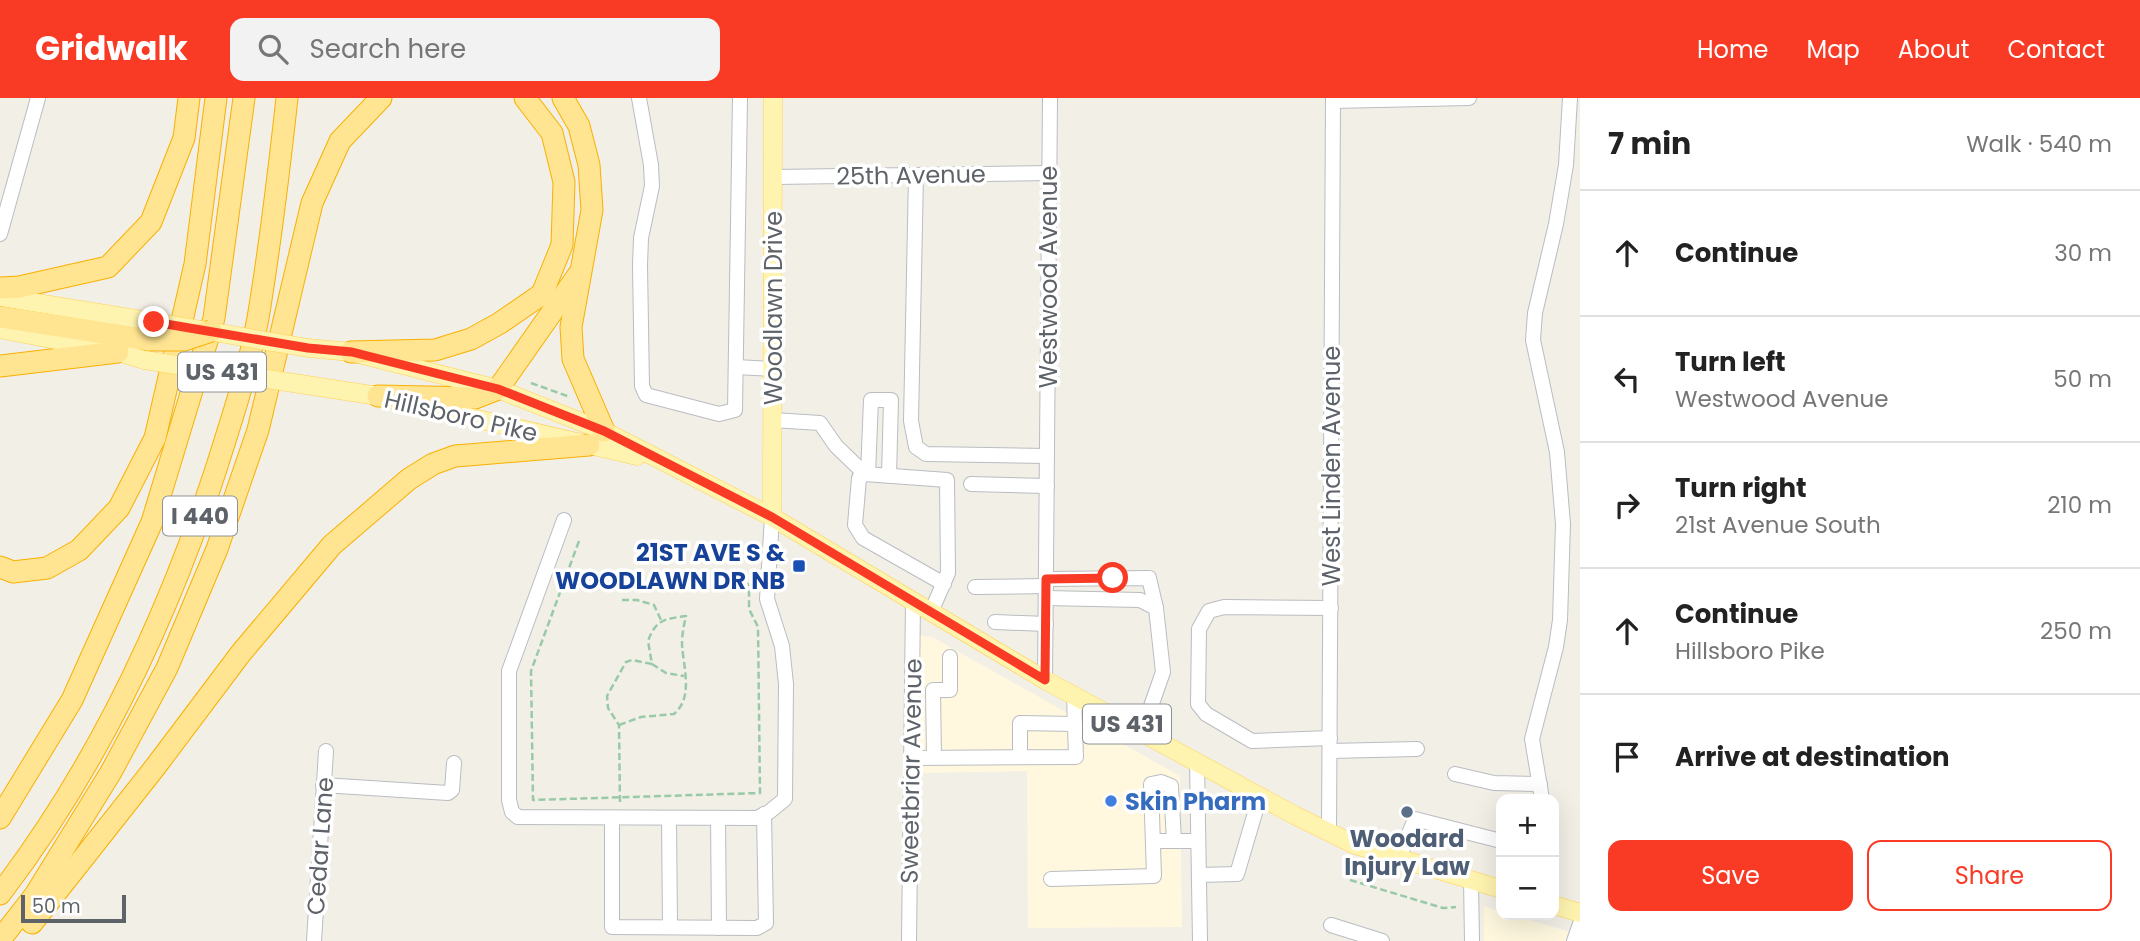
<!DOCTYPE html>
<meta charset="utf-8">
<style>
:root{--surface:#fff;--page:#f2f2f2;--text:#222;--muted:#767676;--line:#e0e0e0;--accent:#f93b26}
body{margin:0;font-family:Poppins,sans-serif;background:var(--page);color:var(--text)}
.controls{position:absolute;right:21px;bottom:21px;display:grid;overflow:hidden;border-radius:14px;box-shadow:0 7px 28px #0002}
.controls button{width:63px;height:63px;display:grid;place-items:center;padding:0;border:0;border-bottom:2px solid var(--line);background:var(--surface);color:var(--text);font:35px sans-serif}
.scale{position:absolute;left:21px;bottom:18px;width:105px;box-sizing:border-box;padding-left:7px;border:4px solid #5e6369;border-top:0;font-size:19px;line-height:24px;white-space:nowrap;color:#5e6369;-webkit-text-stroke:5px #fff;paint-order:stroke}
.stop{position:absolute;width:21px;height:21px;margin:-16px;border:5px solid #f93b26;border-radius:50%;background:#fff}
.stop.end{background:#f93b26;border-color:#fff;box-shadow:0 2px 7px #0008}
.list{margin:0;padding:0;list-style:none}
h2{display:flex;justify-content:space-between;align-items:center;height:91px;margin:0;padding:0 28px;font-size:30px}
h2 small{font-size:23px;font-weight:400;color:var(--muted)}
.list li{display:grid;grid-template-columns:46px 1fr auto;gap:21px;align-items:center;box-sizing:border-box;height:126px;padding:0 28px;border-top:2px solid var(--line)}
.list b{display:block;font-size:26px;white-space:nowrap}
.list p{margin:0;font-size:23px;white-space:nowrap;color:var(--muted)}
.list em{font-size:23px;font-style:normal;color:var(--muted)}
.actions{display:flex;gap:14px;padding:21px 28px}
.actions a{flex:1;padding:16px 0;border:2px solid var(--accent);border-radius:14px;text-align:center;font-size:24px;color:var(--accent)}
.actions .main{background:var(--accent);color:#fff}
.icon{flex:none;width:38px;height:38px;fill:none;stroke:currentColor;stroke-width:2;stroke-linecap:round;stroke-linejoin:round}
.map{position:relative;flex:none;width:1580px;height:843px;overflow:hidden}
header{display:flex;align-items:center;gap:42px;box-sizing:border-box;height:98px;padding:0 35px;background:var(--accent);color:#fff}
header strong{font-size:33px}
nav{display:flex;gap:38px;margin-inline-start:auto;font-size:24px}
.search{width:490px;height:63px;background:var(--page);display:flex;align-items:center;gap:18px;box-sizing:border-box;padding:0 24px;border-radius:14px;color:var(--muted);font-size:26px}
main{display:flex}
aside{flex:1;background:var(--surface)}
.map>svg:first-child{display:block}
</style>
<header>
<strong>Gridwalk</strong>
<div class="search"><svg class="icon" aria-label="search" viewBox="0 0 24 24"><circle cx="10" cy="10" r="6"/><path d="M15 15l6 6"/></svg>Search here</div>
<nav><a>Home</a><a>Map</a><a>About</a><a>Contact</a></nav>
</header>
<main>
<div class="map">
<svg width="1580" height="843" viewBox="0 0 1580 843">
<rect width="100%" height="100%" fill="#f2efe7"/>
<g fill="#fff8df">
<path d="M920,537L932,539L1180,678L1182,829L1028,830L1027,673L918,675Z"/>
<path d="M1484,808L1501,814V817H1512L1580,837V843H1484Z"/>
</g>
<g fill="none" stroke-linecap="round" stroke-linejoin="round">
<g stroke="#b9bdc1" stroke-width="16">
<g id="minor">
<path d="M639,0L651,67L652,88L641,140L640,167L642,288L646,297L719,316L735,312L740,0"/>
<path d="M1333,3L1469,0"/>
<path d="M916,77L911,323L916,349L926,356L1047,358"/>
<path d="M774,79L1049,75"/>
<path d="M0,136L38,0"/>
<path d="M736,269L773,271"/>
<path d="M773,322L820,325L836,348L865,376"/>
<path d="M868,376L871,302H891L889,378"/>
<path d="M971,386L1047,388"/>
<path d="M564,422L509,573V702L512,714L518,719L757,720L769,714L785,701L786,586L782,548L767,501L772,419"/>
<path d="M1046,481L1149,480L1156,510"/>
<path d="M975,489L1046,488"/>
<path d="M1046,500L1140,502L1156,510L1163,574L1149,614L1139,633"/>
<path d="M931,514L948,475L947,382L865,376L859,380L855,427L863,440L944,486"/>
<path d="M995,524L1046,526"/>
<path d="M1045,582L1050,0"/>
<path d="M1330,640L1252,643L1206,616L1198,606L1199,531L1209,513L1224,509L1331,510"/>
<path d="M1330,653L1417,651"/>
<path d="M934,659L933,592H950V559"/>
<path d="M1020,659V625L1075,626"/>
<path d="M911,660L1076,659L1074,598"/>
<path d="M1197,664L1200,843"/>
<path d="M1455,676L1494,685L1540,686"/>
<path d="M323,687L448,695L452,692L454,665"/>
<path d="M1542,701L1532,641L1556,549L1560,522L1563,426L1557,354L1533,242L1535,215L1556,126L1566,67L1570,0"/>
<path d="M612,720V829L757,830L766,825L764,716"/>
<path d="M669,720L670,829"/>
<path d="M718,720L719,830"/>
<path d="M1329,735L1333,0"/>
<path d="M1153,743H1198"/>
<path d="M1399,760L1415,721L1501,743"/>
<path d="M1199,777L1237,776L1260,698"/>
<path d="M1051,781L1154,778L1151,686L1161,684L1171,688L1174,743"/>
<path d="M1471,782L1472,843"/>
<path d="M1331,827L1382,843"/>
<path d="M314,843L326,653"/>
<path d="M909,843L913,503"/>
<path d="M1574,843L1580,826"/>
</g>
</g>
<g stroke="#fed254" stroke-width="19">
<g id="major">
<path d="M0,199L154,224"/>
<path d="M0,231L118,254L144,262"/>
<path d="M308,250L351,254L498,291L604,333L772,419L1045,582L1294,717L1355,747L1501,791"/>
<path d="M300,286L378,298L637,358"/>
<path d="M772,419L773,0"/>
<path d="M1554,807L1580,815"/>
</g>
</g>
<g stroke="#f9b000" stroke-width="23">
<g id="highway">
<path d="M563,0L579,28L589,67L592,112L571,229L573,261L604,333"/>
<path d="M0,190L19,189L108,169L151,124L184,40L189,0"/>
<path d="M0,219L149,242"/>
<path d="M351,254L435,252L471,241L500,225L542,196L562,147L564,84L552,35L525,0"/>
<path d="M0,268L118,254"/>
<path d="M378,298L475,300L498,291L578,177"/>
<path d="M0,469L13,474L47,470L79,452L119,410L155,340L195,166L216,0"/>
<path d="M0,720L72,602L152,424L214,220L244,0"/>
<path d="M0,796C98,668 167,521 217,368C232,320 249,270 258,220C270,148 279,73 287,0"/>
<path d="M32,825L156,668L241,555L332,447L409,381L433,366L455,358L468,357L589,347"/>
<path d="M0,842L35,797L111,674L167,570L217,451L258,332L312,105L340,43L381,0"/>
</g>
</g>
<g stroke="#99caa8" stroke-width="2.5" stroke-dasharray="7 3.5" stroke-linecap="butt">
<path d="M531,285L570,299"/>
<path d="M579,443L531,573L533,702L760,695L758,529L749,511V485"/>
<path d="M622,502H637L654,507L661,522"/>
<path d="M652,566L666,575L684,578"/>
<path d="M619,627L641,619L674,616C694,599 683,568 682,546C682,536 684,527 686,518C665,521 656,521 648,543L652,566L632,562L626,564L607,598L608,610L619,627L620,706"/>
<path d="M1350,782L1443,810L1456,809"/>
</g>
<use href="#minor" stroke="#fff" stroke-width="14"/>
<use href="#major" stroke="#fff4af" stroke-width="18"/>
<use href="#highway" stroke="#ffe591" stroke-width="21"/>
<g stroke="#fed254" stroke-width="19" stroke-linecap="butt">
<g id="major-bridge">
<path d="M154,224L308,250"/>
<path d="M144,262L300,286"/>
</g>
</g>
<g stroke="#f9b000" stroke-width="23" stroke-linecap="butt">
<path id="highway-bridge" d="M149,242H184L211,233"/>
</g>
<use href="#major-bridge" stroke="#fff4af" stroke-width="18"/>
<use href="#highway-bridge" stroke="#ffe591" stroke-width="21"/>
</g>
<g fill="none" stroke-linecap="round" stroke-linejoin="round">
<path stroke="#f93b26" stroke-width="9" d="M154,224L308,250L352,254L498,291L604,333L772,419L1045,582L1046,481L1113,480"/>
</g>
<rect fill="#1a4fb4" stroke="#fff" stroke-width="2.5" x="792" y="461" width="14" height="14" rx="3.5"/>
<circle fill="#3f7fe0" stroke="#fff" stroke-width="2.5" cx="1111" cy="703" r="7"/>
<circle fill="#5c6f8a" stroke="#fff" stroke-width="2.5" cx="1407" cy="714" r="7"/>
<g text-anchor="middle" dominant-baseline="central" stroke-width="7" stroke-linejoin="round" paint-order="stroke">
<g fill="#fff" stroke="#8e9296" stroke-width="2">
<rect x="178" y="254.5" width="88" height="39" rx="5"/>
<rect x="163" y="398.5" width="74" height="39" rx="5"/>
<rect x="1083" y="606.5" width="88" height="39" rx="5"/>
</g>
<g font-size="23" font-weight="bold" fill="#5e6369">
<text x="222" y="274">US 431</text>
<text x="200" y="418">I 440</text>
<text x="1127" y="626">US 431</text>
</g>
<g font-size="24" fill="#5e6369" stroke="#fff">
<text transform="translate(911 77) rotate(-1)">25th Avenue</text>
<text transform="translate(1048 179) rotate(-90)">Westwood Avenue</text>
<text transform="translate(773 210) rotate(-90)">Woodlawn Drive</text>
<text transform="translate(461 318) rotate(13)">Hillsboro Pike</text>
<text transform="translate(1331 368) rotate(-90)">West Linden Avenue</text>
<text transform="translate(911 673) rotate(-89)">Sweetbriar Avenue</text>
<text transform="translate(320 748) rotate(-86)">Cedar Lane</text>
</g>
<g font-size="24" font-weight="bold" fill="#164399" stroke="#fff" text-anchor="end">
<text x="785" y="454">21ST AVE S &amp;<tspan x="785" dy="28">WOODLAWN DR NB</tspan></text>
</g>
<g font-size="24" font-weight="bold" fill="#366cbe" stroke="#fff" text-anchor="start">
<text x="1125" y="703">Skin Pharm</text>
</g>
<g font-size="24" font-weight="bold" fill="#4e5e75" stroke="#fff">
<text x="1407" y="740">Woodard<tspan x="1407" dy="28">Injury Law</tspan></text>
</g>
</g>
</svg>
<div class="controls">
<button>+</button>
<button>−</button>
</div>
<div class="scale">50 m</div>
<div class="stop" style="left:1113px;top:480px"></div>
<div class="stop end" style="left:154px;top:224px"></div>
</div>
<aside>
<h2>7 min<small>Walk · 540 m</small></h2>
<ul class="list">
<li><svg class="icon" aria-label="ahead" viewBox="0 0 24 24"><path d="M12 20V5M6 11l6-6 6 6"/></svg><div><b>Continue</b></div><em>30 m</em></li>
<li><svg class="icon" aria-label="left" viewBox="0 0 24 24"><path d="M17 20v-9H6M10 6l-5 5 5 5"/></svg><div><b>Turn left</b><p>Westwood Avenue</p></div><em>50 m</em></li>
<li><svg class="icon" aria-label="right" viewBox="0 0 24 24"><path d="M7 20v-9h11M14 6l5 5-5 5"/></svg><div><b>Turn right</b><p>21st Avenue South</p></div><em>210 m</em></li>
<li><svg class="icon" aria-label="ahead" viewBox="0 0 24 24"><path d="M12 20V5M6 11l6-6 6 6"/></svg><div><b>Continue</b><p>Hillsboro Pike</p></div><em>250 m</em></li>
<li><svg class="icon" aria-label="arrive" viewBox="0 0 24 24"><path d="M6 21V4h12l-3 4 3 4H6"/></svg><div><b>Arrive at destination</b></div></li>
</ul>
<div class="actions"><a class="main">Save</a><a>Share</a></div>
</aside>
</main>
